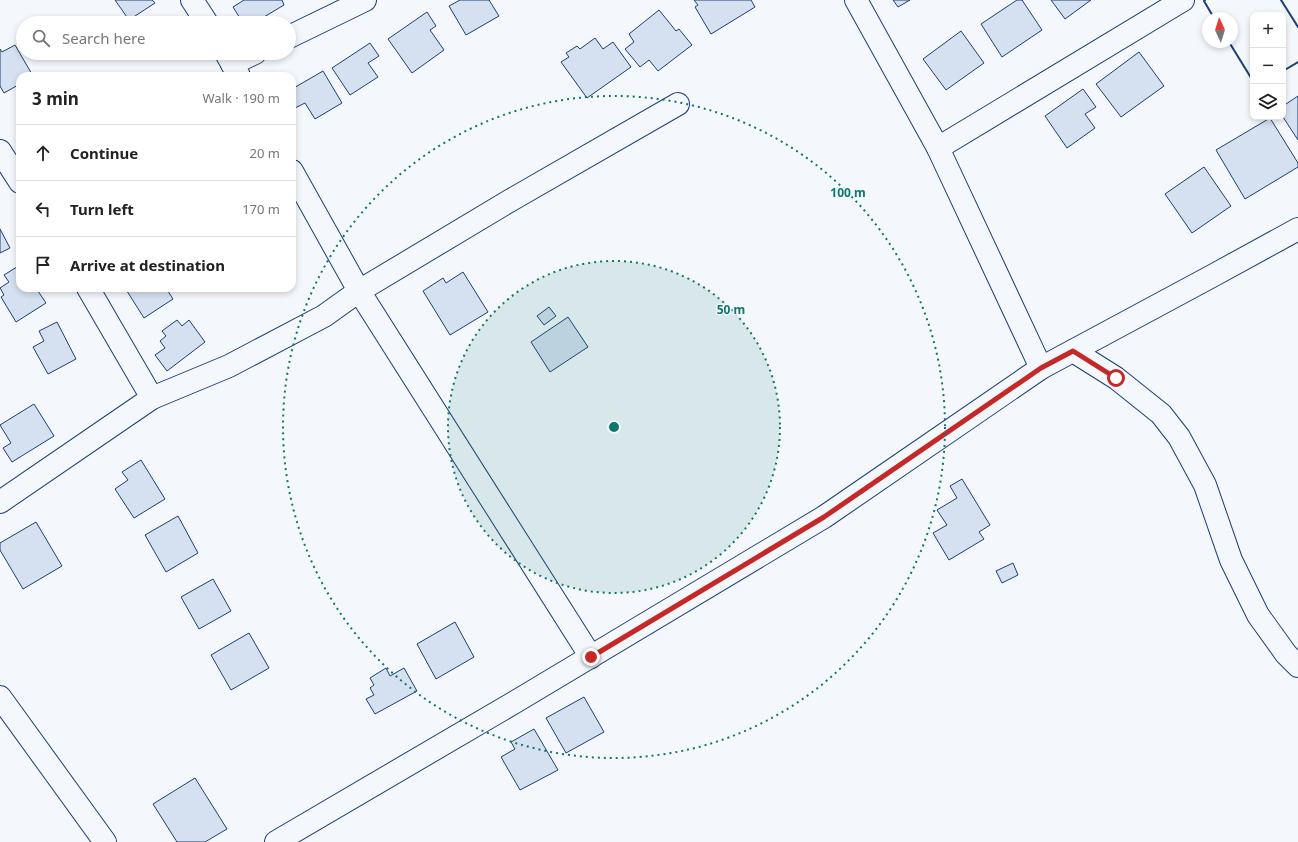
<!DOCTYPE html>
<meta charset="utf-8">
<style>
:root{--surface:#fff;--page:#f6f6f6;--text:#222;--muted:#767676;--line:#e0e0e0}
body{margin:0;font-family:"Noto Sans",sans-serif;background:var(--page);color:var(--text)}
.controls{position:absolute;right:12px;top:12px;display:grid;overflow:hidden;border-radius:8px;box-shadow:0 2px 6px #0003}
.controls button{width:36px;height:36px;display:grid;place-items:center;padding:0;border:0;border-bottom:1px solid var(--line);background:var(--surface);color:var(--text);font:20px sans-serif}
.compass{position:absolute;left:1202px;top:12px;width:36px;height:36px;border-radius:50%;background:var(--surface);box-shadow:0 2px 6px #0003;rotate:356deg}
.stop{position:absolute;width:12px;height:12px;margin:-9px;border:3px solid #c62828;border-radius:50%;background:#fff}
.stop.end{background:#c62828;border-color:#fff;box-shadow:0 1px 4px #0008}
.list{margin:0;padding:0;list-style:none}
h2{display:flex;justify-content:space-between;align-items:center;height:52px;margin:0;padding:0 16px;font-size:17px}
h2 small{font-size:13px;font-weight:400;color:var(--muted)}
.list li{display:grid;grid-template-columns:26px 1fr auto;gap:12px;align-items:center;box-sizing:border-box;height:56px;padding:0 16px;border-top:1px solid var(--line)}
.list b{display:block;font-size:15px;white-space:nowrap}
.list em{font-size:13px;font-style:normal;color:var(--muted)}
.icon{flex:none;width:22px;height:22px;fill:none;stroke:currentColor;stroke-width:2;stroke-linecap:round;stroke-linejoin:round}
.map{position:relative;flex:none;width:1298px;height:842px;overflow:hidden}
.search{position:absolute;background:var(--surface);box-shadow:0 2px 6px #0003;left:16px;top:16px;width:280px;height:44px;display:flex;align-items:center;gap:10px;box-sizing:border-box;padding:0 14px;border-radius:22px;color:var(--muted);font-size:15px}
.panel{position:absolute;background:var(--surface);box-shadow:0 2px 6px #0003;left:16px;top:72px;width:280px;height:220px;border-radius:12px}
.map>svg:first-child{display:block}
</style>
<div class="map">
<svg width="1298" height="842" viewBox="0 0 1298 842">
<rect width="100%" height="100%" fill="#f4f7fb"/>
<g fill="#d5e0f0" stroke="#1d3f73">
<path d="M115,0H152L155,3L129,20Z"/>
<path d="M244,0H282L284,5L254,23H243L233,7Z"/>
<path d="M460,0H489L499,16L466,35L449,6Z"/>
<path d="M694,0H751L755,7L711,34L695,7L698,5Z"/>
<path d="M893,0H910L898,7Z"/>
<path d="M1017,0H1022L1042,30L1002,57L981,24Z"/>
<path d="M1051,0H1091L1065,19Z"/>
<path d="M659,10L676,31L679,29L692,45L658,71L649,60L640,67L625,49L634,42L629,34Z"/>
<path d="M427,12L436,26L430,30L444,50L412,73L388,39Z"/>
<path d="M961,31L984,63L946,90L923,59Z"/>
<path d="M595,38L603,49L613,42L631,67L587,98L561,62L569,57L566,53L577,46L580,49Z"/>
<path d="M370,43L379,56L368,63L378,77L350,95L332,68Z"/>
<path d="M15,45L33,76H20V84L4,93L0,86V49L2,52Z"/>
<path d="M1139,52L1164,86L1121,117L1096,84Z"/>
<path d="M323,71L342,103L315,119L305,103L295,108L292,104V89Z"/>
<path d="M1083,89L1096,107L1085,114L1095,128L1067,148L1045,116Z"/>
<path d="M1298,96V140L1283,117V106Z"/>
<path d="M1270,118L1298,163V167L1245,199L1216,150Z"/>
<path d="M1204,167L1231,206L1192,233L1165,194Z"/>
<path d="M0,229L10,248L0,253Z"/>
<path d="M20,265V288H36L46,303L16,322L1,297L4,295L0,288L9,282L4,275Z"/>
<path d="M463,272L488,312L450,335L423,291L443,278L446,283Z"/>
<path d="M125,288H166L173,299L144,318Z"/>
<path d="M549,307L556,316L544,325L537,316Z"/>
<path d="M568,317L588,347L550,372L531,342Z"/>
<path d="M177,320L182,326L189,320L205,342L167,371L155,355L165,348L160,341L166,336L162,331Z"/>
<path d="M57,322L76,359L48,374L33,347L44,341L39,331Z"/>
<path d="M34,404L54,436L12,462L3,448L11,443L0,425Z"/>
<path d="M141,460L165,499L134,518L115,489L128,480L122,472Z"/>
<path d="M962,479L990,525L979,532L984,539L949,560L933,533L947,525L937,510L957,498L950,486Z"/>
<path d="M178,516L198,553L166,572L145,535Z"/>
<path d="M36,522L62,566L23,589L0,550V543Z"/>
<path d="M1013,563L1018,575L1002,583L996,571Z"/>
<path d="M213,579L231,611L199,629L181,597Z"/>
<path d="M455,622L474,657L436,679L417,644Z"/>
<path d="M249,633L269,668L231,690L211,655Z"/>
<path d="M386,668L390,676L404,668L417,691L375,714L366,699L374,695L370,688L374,685L370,678Z"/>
<path d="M584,697L604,732L566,753L546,718Z"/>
<path d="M534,729L558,770L520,790L501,757L515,749L511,742Z"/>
<path d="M195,778L227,829L205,842H177L153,804Z"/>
</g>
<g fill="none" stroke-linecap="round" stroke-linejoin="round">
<g stroke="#1d3f73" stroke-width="24">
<g id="minor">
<path d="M192,0L207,23"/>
<path d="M856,0L938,148L1041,368"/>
<path d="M289,37L365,0"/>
<path d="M226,53L239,76"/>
<path d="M232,64L255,53"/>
<path d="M938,148L1183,0"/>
<path d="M0,151L20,182"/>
<path d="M292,171L359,291L591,657"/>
<path d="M88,288L152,398"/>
<path d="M1073,351L1116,378L1161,414L1179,437L1205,485L1231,560L1258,615L1286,654L1298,666"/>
<path d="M0,502L152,398L229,366L324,316L359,291L511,200L678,104"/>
<path d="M0,697L105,842"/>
<path d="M276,842L515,702L824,517L1041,368L1214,275L1298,229"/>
</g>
</g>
<use href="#minor" stroke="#f4f7fb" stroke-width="22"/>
<g stroke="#1d3f73" stroke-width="2">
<path d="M1205,0L1204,1L1214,18"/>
<path d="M1281,0L1298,27"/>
<path d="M1229,42L1253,81"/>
<path d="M1283,71L1298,62"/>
</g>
</g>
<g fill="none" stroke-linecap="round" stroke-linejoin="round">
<path stroke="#c62828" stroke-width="5" d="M591,657L824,517L1041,368L1073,351L1116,378"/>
</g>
<circle cx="614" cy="427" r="166" fill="#0f766e" fill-opacity=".12"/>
<g fill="none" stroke="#0f766e" stroke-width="2" stroke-dasharray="2 4">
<circle cx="614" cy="427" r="166"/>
<circle cx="614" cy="427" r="331"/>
</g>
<circle cx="614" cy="427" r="6" fill="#0f766e" stroke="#f4f7fb" stroke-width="2"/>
<g font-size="12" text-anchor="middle" font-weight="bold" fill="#0f766e" stroke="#f4f7fb" stroke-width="3" stroke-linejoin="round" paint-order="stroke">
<text x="848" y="197">100 m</text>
<text x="731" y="314">50 m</text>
</g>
</svg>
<div class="controls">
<button>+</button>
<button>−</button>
<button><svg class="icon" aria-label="layers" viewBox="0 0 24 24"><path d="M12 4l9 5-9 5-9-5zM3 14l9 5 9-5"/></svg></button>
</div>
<svg class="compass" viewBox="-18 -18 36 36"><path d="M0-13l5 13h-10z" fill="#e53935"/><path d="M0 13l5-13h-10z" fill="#767676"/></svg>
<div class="stop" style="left:1116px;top:378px"></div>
<div class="stop end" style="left:591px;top:657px"></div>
<div class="search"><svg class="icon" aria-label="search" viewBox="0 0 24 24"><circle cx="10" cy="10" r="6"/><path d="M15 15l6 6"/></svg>Search here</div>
<section class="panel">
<h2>3 min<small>Walk · 190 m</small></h2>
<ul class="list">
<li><svg class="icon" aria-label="ahead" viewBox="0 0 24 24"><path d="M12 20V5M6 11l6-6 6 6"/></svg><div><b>Continue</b></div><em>20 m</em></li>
<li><svg class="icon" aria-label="left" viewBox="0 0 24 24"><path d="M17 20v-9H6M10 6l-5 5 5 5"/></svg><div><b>Turn left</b></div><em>170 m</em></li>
<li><svg class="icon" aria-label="arrive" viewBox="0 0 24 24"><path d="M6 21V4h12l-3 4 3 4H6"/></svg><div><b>Arrive at destination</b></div></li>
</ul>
</section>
</div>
